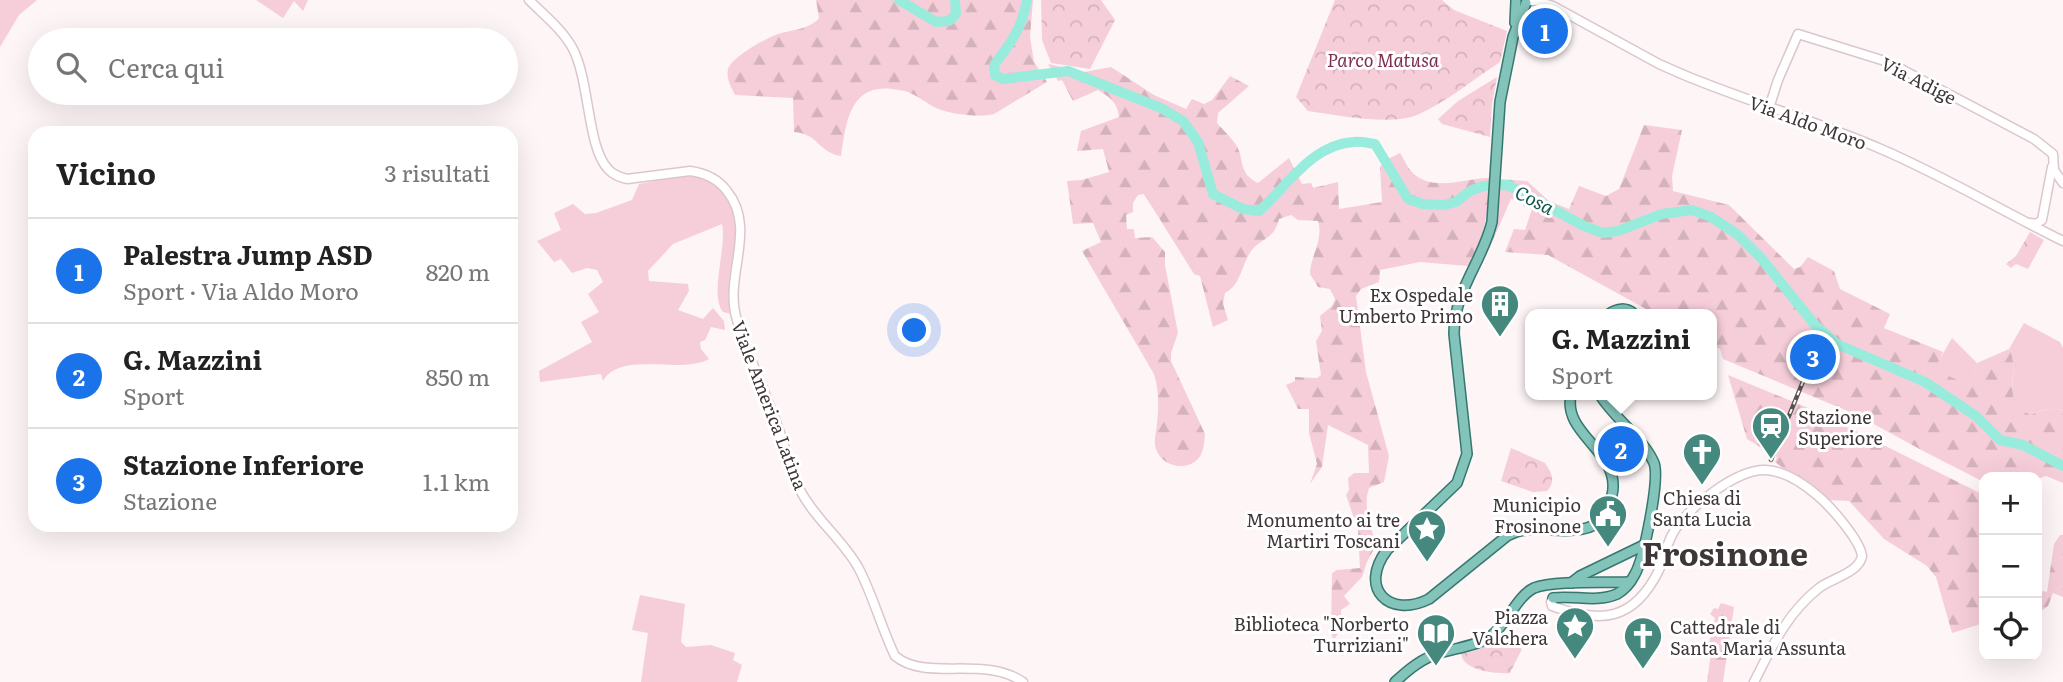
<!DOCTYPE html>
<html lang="it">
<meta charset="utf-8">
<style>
:root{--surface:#fff;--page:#f2f2f2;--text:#222;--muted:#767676;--line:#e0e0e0;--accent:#1a73e8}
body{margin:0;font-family:Literata,serif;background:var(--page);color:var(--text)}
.controls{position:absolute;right:21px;bottom:21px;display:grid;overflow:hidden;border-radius:14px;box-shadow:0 7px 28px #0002}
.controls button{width:63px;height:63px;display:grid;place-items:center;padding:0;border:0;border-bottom:2px solid var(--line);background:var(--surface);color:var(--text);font:35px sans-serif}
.you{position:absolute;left:915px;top:331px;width:24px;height:24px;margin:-18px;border:5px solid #fff;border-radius:50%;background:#1a73e8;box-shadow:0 0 0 10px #1a73e833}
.badge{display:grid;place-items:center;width:46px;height:46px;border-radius:50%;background:var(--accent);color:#fff;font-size:23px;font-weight:700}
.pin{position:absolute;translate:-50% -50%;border:4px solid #fff;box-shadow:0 2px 7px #0006}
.popup{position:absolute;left:1525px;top:309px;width:192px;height:91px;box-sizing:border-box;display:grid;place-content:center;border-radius:14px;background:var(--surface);filter:drop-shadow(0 2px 5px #0005);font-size:23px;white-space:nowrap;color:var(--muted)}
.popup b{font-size:26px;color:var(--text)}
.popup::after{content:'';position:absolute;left:50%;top:100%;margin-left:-14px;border:14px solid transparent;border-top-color:var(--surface)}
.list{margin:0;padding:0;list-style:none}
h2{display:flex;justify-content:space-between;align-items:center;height:91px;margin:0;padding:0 28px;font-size:30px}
h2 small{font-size:23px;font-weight:400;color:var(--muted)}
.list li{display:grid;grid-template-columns:46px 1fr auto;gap:21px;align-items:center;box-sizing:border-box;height:105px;padding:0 28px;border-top:2px solid var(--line)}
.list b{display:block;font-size:26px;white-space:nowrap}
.list p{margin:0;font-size:23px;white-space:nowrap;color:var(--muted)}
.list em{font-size:23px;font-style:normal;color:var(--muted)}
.icon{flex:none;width:38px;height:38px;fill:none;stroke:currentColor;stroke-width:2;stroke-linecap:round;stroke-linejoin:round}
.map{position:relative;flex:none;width:2063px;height:682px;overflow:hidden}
.search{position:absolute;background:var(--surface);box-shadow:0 7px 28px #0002;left:28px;top:28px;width:490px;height:77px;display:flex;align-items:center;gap:18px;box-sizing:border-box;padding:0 24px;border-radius:38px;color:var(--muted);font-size:26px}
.panel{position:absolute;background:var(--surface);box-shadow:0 7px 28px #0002;left:28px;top:126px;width:490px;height:406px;border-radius:21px}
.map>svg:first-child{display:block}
</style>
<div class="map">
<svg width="2063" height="682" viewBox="0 0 2063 682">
<defs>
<pattern id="forest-firs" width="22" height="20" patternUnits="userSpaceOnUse" patternTransform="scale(1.75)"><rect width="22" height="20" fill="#f6ceda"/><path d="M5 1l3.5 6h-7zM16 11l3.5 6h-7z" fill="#d4b2bc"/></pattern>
<pattern id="park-crowns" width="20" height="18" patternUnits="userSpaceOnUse" patternTransform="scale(1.75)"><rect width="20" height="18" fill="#f6ceda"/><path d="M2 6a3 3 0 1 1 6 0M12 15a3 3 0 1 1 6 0" fill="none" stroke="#d4b2bc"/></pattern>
</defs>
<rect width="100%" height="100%" fill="#fef5f7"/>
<g fill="#f6ceda">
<path d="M0,0H37L19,15L0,47Z"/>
<path d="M256,0H308L303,11L294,1L283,18Z"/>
<path d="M691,174C756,185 735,268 732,314L723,312C709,294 727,249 722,224L673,244L648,271L649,281L688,284L689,291L678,310L703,319L713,308L724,321L725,330L711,327L705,340L700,342L701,349L709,359C680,375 621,350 603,381L601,374L540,382L539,371L592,342L581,322L599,312L588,294L603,282L597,270L587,268L572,273L561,259L554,262L537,241L561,230L554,213L573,204L585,214L596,213L632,200L639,184Z"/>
<path d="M2024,323L2060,342L2063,348V411C2053,406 2041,410 2031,415C1998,404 2022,371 2009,349Z"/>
<path d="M1952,338L1977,363L1969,387L1934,369Z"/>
<path d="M640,595L685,604L681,642L686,647L711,645L735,653L733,660L742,665L737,682H641L648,633L632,630Z"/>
</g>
<g fill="url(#forest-firs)">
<path d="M816,0H1033L1030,37L1034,62L1047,82L994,114C981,118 948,114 936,108C926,103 918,96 908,92C903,90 897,90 892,89C850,84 846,122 841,156C819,153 819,134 794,132L793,98L735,95C731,87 726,79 728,69C732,57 766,38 778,34C792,30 810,29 819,18Z"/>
<path d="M1048,64L1084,72L1111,67L1154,95L1186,109L1192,99L1204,104L1212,100L1230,76L1249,86L1218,113L1217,123C1223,130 1231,137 1236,145C1245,158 1237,173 1258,183L1289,158L1302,184L1311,183L1313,188L1338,182L1339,209L1382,202L1380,167L1384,161L1400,153C1404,159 1407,167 1412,172C1432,193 1465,178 1489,178C1489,214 1485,234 1468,266L1420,262L1380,270L1379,282L1361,289L1356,296L1366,372L1389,456L1384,482L1369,488C1362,509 1373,526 1375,547L1367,562L1362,577L1344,596L1350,604L1341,610V629L1335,638H1333L1331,633L1332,573L1337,570L1360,568L1358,530L1346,495L1349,490L1348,478L1354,473H1369L1368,445L1328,425L1322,467L1310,484L1317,464L1309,433V409H1298L1286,385L1295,381V377L1317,378L1321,375L1317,348L1316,341L1322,331L1320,316L1332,306L1335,299L1330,289L1318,287L1310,274C1310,257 1324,239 1318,221L1298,220L1291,215L1279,219C1274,240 1262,237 1251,251C1241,266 1241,285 1225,293L1223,304L1228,320L1213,327L1200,276L1194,274L1144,194L1138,195L1133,203V212L1126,215L1127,229H1134L1135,238L1152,237L1165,252V265L1178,333L1171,353V361L1205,434C1204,444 1204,453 1197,460C1182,473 1158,464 1155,445C1154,438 1157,429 1157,423C1159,406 1159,390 1154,374L1082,251L1101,242L1093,223L1073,224L1067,181L1082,180L1109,172L1103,149L1077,151L1081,131L1119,117C1117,102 1111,98 1098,90L1073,101L1062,80L1058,81Z"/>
<path d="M1644,125L1682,130L1672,176L1673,191L1729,205L1794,269L1800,267L1808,257L1834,271L1840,289L1890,314L1884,328L1943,352L1935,369L1969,386L1977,363L2009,349C2022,370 1998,403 2031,415C2041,410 2053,406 2063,411V483L2046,476L2037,479V477H1984V482L1927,453L1857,415L1723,359L1720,349L1712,344V314H1655L1548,255L1505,252L1514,229L1525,230L1532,209L1523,206L1524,201L1511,199L1490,247L1499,207L1500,179L1527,181L1549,201L1569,209L1579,186L1606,196L1619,189Z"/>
<path d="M1728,375L1813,410L1984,495V623L1952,633L1936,577L1927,566L1884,539L1849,501L1827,500L1775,462L1777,457L1747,439Z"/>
<path d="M2060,535H2063V597L2053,593L2048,606L2037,614V590L2047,592L2054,544Z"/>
<path d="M1721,603L1734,607L1723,682H1707L1711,652L1707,651L1715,618L1710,614L1714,608L1718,609Z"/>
</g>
<g fill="url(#park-crowns)">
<path d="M1041,0H1101L1115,20L1090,69L1051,63L1042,40Z"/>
<path d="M1335,0H1442L1454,10L1507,31L1500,62C1474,79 1445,103 1417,115C1389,126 1338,115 1308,111L1296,97Z"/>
<path d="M1497,77L1492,105L1490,137L1442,124L1438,119L1458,101Z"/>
<path d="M2030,232L2044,240L2028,269L2016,264L2011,268L2006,264L2016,256Z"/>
<path d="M1511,448L1545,463C1552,473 1556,482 1547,491L1533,492L1501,481Z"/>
<path d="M1502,635L1522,649L1510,673C1495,674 1464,671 1461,654L1480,649Z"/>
</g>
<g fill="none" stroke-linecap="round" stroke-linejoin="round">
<g stroke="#98ecdc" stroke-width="10">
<path d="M899,0L936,22L949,21L956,14L955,0"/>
<path d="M1027,0C1023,26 1010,45 994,65L995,75L1003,79L1068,71L1161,108L1183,121L1198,142L1213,194L1243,209L1259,211C1288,186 1311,145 1353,142C1360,141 1368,143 1375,144L1408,199L1423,204L1444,205L1456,202L1470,191L1483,186L1508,185L1584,226L1603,233L1618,231L1662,214L1692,210L1711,217L1737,234L1762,259L1815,325L1837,344L1925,382L1976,416L2000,440L2023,445L2063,466"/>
</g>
<g stroke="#dcc6cc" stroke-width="11">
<g id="secondary">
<path d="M529,0C544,15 563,30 573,49C590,82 587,147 608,169C613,175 620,177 627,179L690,171C705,173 718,179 727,191C758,230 723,276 737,320C748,357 766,393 779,430C786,449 790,472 800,490C815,519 842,539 858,567C873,595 881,627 895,656C926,682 984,655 1023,682"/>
<path d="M1529,1H1536L1553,6L1659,64L1684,75C1749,102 1817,121 1881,149C1944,176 2002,211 2063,241"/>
<path d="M1769,108L1778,80L1798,34L1888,62L2034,139L2053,154L2054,170L2063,183"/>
<path d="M2030,223L2036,224L2042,220L2052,167"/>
<path d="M1553,598L1551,602L1552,606C1601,624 1634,621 1659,570C1664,559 1666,546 1672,535C1685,509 1736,469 1766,470C1786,471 1804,484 1818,496C1831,507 1860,540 1862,556C1859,573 1832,578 1819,588C1787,613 1772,647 1754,682"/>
</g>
</g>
<g stroke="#36786f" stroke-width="12">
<g id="primary">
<path d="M1526,3L1513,37L1500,102L1492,222C1482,263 1454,290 1454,334L1467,454L1457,483L1387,550C1358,588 1389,619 1429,599L1507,536C1513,533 1520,530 1527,530C1552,527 1587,539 1605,516C1609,510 1610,502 1612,495C1622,452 1562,435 1571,395"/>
<path d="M1515,23L1516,1"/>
<path d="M1609,314C1617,308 1626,307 1634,314"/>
<path d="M1571,583L1580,576L1644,545"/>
<path d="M1553,598C1574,595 1596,603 1617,594C1624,590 1631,582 1635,574C1644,558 1660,479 1654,463C1644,439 1614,418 1600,395"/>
<path d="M1395,682C1408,670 1422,658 1440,653C1456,648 1477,646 1491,636C1507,624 1517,596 1534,588C1553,580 1607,583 1630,582"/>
</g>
</g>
<use href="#secondary" stroke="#fff" stroke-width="8"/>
<use href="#primary" stroke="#83c4ba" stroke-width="9"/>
<g stroke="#5a5153" stroke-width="4.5">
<path id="rail" d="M1771,460L1813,357"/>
</g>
<use href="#rail" stroke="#fff" stroke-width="2" stroke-dasharray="5" stroke-linecap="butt"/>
</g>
<defs>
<g id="building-pin" transform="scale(2.0125)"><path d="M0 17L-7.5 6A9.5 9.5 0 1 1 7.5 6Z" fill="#45897e" stroke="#fff"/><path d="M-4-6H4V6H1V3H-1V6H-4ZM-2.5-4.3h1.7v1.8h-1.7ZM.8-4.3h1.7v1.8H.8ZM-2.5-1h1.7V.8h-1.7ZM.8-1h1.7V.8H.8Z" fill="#fff"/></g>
<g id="station-pin" transform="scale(2.0125)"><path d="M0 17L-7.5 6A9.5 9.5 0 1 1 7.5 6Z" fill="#45897e" stroke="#fff"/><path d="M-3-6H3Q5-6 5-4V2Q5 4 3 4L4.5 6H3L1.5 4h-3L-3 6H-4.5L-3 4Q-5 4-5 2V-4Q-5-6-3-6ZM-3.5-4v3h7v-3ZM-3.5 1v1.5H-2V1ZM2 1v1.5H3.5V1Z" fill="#fff"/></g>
<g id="church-pin" transform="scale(2.0125)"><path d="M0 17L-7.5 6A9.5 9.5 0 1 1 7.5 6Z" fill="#45897e" stroke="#fff"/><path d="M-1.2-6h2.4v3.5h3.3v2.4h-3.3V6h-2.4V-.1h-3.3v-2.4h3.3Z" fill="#fff"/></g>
<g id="civic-pin" transform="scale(2.0125)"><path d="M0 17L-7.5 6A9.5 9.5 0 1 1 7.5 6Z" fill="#45897e" stroke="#fff"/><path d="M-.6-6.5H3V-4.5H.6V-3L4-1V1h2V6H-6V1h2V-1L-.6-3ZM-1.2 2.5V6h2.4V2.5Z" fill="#fff"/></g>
<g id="sight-pin" transform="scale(2.0125)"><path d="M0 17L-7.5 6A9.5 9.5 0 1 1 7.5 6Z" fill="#45897e" stroke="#fff"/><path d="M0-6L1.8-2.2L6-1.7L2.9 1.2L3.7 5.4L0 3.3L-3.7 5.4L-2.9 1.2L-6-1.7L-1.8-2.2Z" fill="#fff"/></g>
<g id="library-pin" transform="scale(2.0125)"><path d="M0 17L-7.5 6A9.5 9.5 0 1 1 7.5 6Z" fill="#45897e" stroke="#fff"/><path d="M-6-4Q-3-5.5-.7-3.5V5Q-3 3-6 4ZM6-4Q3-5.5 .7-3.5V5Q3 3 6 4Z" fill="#fff"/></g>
</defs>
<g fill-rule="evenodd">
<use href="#building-pin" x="1500" y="304"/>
<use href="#station-pin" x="1771" y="426"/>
<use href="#church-pin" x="1702" y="452"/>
<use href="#civic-pin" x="1608" y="514"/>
<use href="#sight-pin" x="1427" y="529"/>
<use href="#sight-pin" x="1575" y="626"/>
<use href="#library-pin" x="1436" y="633"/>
<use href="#church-pin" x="1643" y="636"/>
</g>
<g text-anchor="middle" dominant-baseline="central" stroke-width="6" stroke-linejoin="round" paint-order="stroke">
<g font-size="18" font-style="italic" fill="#7f2f4e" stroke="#fff">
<text x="1383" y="59">Parco Matusa</text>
</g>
<g font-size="18" fill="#3f3638" stroke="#fff">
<text transform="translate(1919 80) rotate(27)">Via Adige</text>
<text transform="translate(1808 122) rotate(20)">Via Aldo Moro</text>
<text transform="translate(770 405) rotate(69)">Viale America Latina</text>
</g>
<g font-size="18" fill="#3f3638" stroke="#fff" text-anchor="end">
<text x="1473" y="294">Ex Ospedale<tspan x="1473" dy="21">Umberto Primo</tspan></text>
<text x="1798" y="416" text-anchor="start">Stazione<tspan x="1798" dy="21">Superiore</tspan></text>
<text x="1702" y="497" text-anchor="middle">Chiesa di<tspan x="1702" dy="21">Santa Lucia</tspan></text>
<text x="1581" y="504">Municipio<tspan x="1581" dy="21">Frosinone</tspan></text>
<text x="1400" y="519">Monumento ai tre<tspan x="1400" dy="21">Martiri Toscani</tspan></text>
<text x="1548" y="616">Piazza<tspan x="1548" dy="21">Valchera</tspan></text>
<text x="1409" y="623">Biblioteca "Norberto<tspan x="1409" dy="21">Turriziani"</tspan></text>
<text x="1670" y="626" text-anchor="start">Cattedrale di<tspan x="1670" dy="21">Santa Maria Assunta</tspan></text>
</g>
<g font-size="19" font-style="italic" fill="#13594f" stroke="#fff">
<text transform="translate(1535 199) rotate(27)">Cosa</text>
</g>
<g font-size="32" font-weight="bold" fill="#3f3638" stroke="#fff">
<text x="1725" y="552">Frosinone</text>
</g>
</g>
</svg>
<div class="controls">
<button>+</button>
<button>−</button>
<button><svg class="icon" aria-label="locate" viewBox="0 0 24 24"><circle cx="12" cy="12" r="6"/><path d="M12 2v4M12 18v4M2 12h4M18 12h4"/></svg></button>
</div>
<div class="you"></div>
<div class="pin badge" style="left:1545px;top:31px">1</div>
<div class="pin badge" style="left:1621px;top:449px">2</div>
<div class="popup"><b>G. Mazzini</b>Sport</div>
<div class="pin badge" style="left:1813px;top:357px">3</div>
<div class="search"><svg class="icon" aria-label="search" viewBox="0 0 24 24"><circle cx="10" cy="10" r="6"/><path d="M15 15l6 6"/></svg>Cerca qui</div>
<section class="panel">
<h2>Vicino<small>3 risultati</small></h2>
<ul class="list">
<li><span class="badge">1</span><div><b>Palestra Jump ASD</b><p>Sport · Via Aldo Moro</p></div><em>820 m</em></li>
<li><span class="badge">2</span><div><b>G. Mazzini</b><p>Sport</p></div><em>850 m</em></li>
<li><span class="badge">3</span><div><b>Stazione Inferiore</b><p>Stazione</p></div><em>1.1 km</em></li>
</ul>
</section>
</div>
